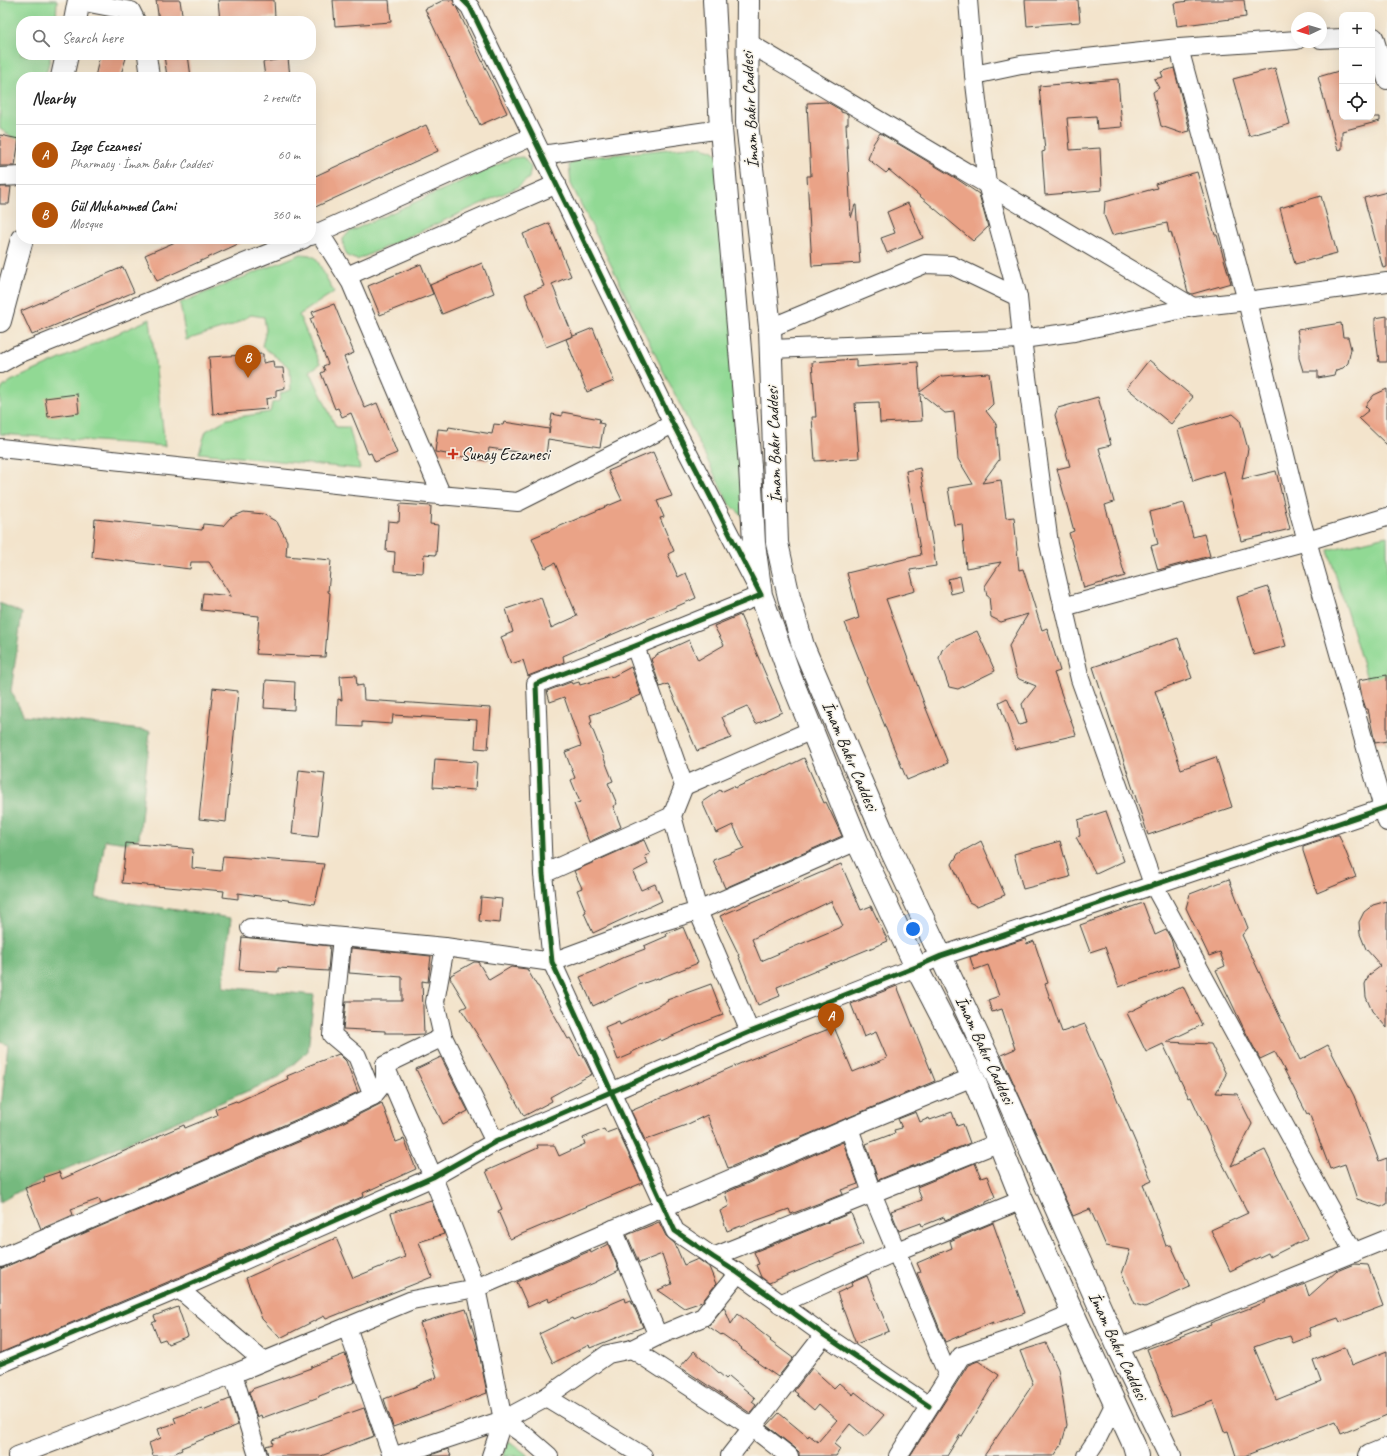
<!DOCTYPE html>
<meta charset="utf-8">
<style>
:root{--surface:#fff;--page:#f2f2f2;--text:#222;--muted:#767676;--line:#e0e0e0;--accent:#b45309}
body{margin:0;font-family:Caveat,sans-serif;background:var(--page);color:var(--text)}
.controls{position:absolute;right:12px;top:12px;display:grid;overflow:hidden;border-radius:8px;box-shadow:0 4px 16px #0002}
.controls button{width:36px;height:36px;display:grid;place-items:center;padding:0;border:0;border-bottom:1px solid var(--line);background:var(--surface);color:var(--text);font:20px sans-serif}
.compass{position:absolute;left:1291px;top:12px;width:36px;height:36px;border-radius:50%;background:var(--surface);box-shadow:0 4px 16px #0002;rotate:266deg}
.you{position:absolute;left:913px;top:929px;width:14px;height:14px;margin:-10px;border:3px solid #fff;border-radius:50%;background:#1a73e8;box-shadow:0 0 0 6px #1a73e833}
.badge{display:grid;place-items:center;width:26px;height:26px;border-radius:50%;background:var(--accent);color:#fff;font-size:13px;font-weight:700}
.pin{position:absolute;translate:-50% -33px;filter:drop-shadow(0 1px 2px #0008)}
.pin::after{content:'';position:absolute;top:21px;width:14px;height:12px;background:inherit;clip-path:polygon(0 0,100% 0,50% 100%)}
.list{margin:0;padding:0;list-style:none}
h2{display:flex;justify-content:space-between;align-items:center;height:52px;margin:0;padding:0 16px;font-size:17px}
h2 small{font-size:13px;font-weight:400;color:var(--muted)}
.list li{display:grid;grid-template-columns:26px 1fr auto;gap:12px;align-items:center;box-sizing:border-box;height:60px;padding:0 16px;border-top:1px solid var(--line)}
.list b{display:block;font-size:15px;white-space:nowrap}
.list p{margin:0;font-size:13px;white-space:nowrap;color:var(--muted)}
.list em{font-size:13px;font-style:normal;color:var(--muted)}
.icon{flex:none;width:22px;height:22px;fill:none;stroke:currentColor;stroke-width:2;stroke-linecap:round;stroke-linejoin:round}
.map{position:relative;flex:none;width:1387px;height:1456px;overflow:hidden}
.search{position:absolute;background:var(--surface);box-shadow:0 4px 16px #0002;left:16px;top:16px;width:300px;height:44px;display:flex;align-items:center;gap:10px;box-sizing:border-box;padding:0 14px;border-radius:16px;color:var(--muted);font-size:15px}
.panel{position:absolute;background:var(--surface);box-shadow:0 4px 16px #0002;left:16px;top:72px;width:300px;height:172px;border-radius:16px}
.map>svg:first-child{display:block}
</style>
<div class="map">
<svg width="1387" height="1456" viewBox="0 0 1387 1456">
<rect width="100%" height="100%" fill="#f7f3e8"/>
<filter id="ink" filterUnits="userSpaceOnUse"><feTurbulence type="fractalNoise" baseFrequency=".025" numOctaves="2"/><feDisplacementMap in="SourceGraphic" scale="8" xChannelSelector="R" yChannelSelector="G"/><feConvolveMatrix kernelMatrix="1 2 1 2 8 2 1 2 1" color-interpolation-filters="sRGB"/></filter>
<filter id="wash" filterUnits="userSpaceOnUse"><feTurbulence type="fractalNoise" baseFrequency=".012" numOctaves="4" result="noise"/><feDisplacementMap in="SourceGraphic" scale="16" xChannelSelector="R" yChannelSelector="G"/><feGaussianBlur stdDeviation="0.9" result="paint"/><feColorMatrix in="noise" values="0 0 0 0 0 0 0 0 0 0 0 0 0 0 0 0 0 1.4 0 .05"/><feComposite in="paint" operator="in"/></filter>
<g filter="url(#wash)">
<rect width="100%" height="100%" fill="#f3e4cc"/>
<g fill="#91d994" stroke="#567a58">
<path d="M0,0H57L56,21H21V55H51L45,77H21V143L0,129Z"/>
<path d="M698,146L712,150L725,159L744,517L729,504L571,184L569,165L581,158Z"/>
<path d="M523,157L531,167L529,178L518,187L357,260L347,256L344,248L343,239L349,232L513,158Z"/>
<path d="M301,254L310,255L316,258L334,292L299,315L320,364L310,371L336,427H349L360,469L199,453L206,431L227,419L270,412L272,403L279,401L281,393L291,390L290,368L262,346L266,330L264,317L251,315L231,326L186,340L180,303Z"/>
<path d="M150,319L165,446L0,434V392L3,387L11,381Z"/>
<path d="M1387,536V745L1328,550Z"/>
<path d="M509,1441L529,1456H503Z"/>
</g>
<path fill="#74b97e" stroke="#486a4d" d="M0,603L22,613L11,691L24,716L150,731L139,838L126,843L105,840L96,898L231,918L223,987L314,995L308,1051L278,1078L59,1172L25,1188L0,1202L1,1107L8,1045L0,1042Z"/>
<g id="blocks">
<g fill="#eaa387" fill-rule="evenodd">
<path d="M156,0H180L183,21H159Z"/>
<path d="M218,0H274L275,17L220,21Z"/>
<path d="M333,0H389L391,22L335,26Z"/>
<path d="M444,0H453L507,113L480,125L425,9Z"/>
<path d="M1025,0H1078L1080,22L1027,26Z"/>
<path d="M1196,0H1244L1246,17L1177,26L1174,3Z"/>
<path d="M100,55H127L120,77H95Z"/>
<path d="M164,55H188L191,77H167Z"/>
<path d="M288,58L290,77H265L263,62Z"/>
<path d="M1174,68L1190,131L1181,133L1161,126L1153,92L1159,88L1154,79L1163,77L1161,72Z"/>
<path d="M1275,68L1290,124L1249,136L1233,79Z"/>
<path d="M1342,70V117H1380V121L1342,131V149L1338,150L1318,77Z"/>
<path d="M1118,79L1122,127L1097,129L1096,116L1067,118L1070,150L1100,148L1102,190L1045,195L1042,152L1045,151L1039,86Z"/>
<path d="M827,102L841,110V112L848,114V124H846L851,218L855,205H856L860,263L812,266L807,176H811L807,103Z"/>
<path d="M426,125L438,151L311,209V178Z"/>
<path d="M880,133L957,179L979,194L988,227L973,241L889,170L886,173L868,159L873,144Z"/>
<path d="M0,135L19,139L15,166H0Z"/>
<path d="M1197,172L1215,235H1217L1231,283L1192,294L1188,292L1171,232L1169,233L1167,223L1112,235L1104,215L1105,202L1157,188L1155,184Z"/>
<path d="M0,187H11L9,204H0Z"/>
<path d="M1387,192V267L1383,268L1364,198Z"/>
<path d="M1321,196L1337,253L1295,264L1280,208Z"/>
<path d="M908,203L923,238L887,253L881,238L895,233L887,212Z"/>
<path d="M549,223L571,276L552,284L573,336L546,347L525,294L544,286L523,234Z"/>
<path d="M182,239H249L157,281L145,255Z"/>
<path d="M482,263L494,293L442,314L430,285Z"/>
<path d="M421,264L433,294L380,315L368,286Z"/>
<path d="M123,267L134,292L32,335L21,311Z"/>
<path d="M334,304L354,353L344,357L365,408L377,403L397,453L375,462L371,453L368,454L351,413L342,417L338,408L335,409L321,373L325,371L323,366L328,364L310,319L314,317L312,312Z"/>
<path d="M1387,316V362H1379L1375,329V318Z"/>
<path d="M1341,323L1343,337H1348L1351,349L1348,363L1343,368L1336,370L1334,375L1318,378V371H1303L1299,358V339L1297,330Z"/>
<path d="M593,328L614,381L587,392L566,339Z"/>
<path d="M263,354V363L273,361L274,368H283L285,388L276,390V397L266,399L267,409L213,414L209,357Z"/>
<path d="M856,359V367L918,362L920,392L942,376L989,373L993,404L986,411L996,424L999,460L982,483L1001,480L1006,518L1014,517L1019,570L1023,569L1042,630L1047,628L1060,671L1054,673L1076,735L1015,749L999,702L1007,698L1019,725L1027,723L1022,704L1036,686L1019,679L1016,675L1009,646L1028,614L1001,622L991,617L989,596H987L985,586L1001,562L966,568L962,524L954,525L948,488L973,484L958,459L954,412L945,413L920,393L922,421L880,423L879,402L855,403L859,458L815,461L812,417H816L812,362Z"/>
<path d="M1149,360L1193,397L1171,424L1127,388Z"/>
<path d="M1387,389V445L1359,418L1369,410L1365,406L1374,395Z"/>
<path d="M77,394L79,413L48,417L45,398Z"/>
<path d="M1098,397L1111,445L1099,448L1114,502L1105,505L1125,576L1084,588L1069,533L1074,531L1057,469L1070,466L1055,415L1058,408Z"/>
<path d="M562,412L600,419L599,423L604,424L600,447L548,439L546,456L489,448L487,461L435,452L438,429L448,430L449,427L492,434L494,424L503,425L504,422L549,429V433L552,414L562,416Z"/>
<path d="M1233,414L1240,420L1248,449L1242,479L1276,471L1290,529L1241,541L1224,471L1193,481L1178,430Z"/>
<path d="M653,452L672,496L657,501L664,517L660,518L674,551L668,554L678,577L686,573L696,598L563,656L564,662L528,676L523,660L511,664L501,637L513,632L506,609L541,597L551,628L577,616L555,563L545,568L532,538L622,500L608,471Z"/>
<path d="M920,468L936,566L910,570L915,591L886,599L925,706L948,763L907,780L866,680L867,679L845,623L859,618L847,573L921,555L906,471Z"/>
<path d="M1184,503L1193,537L1204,534L1210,556L1158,570L1151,546L1158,544L1150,512Z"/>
<path d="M400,504L431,506L430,524L438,525L436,555L424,554L423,573L394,571L395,552L386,551L388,521L399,522Z"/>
<path d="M244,512L263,514L277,522L287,541L286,556L331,560L328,592L330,593L325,657L256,654L259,616L201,610L203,593L231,596L209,562H191L190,569L92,557L95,519L202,530L203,524L223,526L230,518Z"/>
<path d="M960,576L963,591L951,594L948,579Z"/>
<path d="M1268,587L1286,646L1254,655L1237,597Z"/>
<path d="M740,615L782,712L756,724L747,706L722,717L731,738L697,751L668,684L660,687L651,659L656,656V655L689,640L698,660L724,645L714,626Z"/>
<path d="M977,631L995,671L958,689L949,687L939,658L942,650L951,642Z"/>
<path d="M1178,638L1192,678L1155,691L1181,769L1216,757L1232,807L1148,835L1093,667Z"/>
<path d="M631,667L641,695L605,710L590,715L592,722L590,723L613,781L608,783L617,804L613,806L621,827L589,842L574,804L580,802L571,780L575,778L565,752L581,746L564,697L550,702L547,691L571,682L572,684L579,682L580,685L611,676L612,677Z"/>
<path d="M356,675L357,686L363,685L364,700L491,708L488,749L475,748L477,720L393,715L392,724L362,722V727L337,726L338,699L342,700L340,676Z"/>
<path d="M1387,675V741L1375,743L1368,709H1366L1362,697L1359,680Z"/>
<path d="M266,680L295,682L294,710L264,708Z"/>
<path d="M213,688L238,691L226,822L199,819Z"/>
<path d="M804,758L824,803L826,802L842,836L725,888L713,860L744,848L733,825L716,833L702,802L720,790L721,792L734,786L735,788L777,769L778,771Z"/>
<path d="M435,759L477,762L475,790L433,787Z"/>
<path d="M299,770L325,773L318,837L292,834Z"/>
<path d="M1106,811L1124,861L1096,874L1076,837L1080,836L1078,820Z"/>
<path d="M1336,835H1339L1356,877L1317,893L1303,851V846Z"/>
<path d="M644,840L650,854L645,856L648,864L633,872L641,890L655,884L662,901L593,933L584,913L586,912L577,890L582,888L574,871Z"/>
<path d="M981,841L1005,895L977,906L969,902L952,864L958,854Z"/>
<path d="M1060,841L1070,877L1023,889L1014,854Z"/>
<path d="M126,843L193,849L192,868L221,871L223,856L324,864L315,904L238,893V899L223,897L224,891L190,888V889L122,883Z"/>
<path d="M841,864L861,910L871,906L888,941L777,987L780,996L758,1005L738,955H739L720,916ZM831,901L843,926L761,961L752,939Z"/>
<path d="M1229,879L1248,928L1242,935L1300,1060L1328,1045L1354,1096L1379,1161L1387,1158V1204L1381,1207L1357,1199L1345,1164L1330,1169L1309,1113L1307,1114L1275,1052L1260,1059L1243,1027L1216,970L1225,966L1220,952L1209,956L1186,908L1190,894Z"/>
<path d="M481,897L502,899L500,923L479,921Z"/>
<path d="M1387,901V1028L1372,1011L1366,997L1365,984L1369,975L1381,966L1366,949L1360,934L1359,922L1364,912L1373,905Z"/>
<path d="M1143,903L1155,935L1166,930L1171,939L1179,966L1119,987L1105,947L1090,952L1080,925Z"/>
<path d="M683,927L698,963L658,979V978L636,986L593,1006L580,977L595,971L626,956L645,949L644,946L667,936L666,934Z"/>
<path d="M242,937L330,946L328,971L278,968V972L239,970Z"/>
<path d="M1025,939L1027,944L1034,941L1048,983L1045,984L1062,1032L1085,1024L1152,1181L1143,1185L1154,1212L1166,1246L1171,1245L1190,1287L1145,1307L1135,1304L1122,1274L1130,1250L1106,1246L1090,1209L1073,1216L1001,1055L1015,1049L1002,1009L992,1012L988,1000L999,996L988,965L974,970L970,957Z"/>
<path d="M351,948L431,956L428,982L422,981L424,1034L404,1035V1033H385V1031L343,1029L346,1001H402V977L349,973Z"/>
<path d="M474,962H478L489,980L511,967L527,969L537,986H538L568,1039L570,1038L580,1056L582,1054L592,1074L550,1097L552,1101L524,1116L489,1053L461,1009L467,1006L450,978L451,975Z"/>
<path d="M711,984L723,1015L699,1024L661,1041L660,1039L632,1052V1054L618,1060L605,1027L619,1021L620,1025L668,1001L667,1000Z"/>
<path d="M897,986L935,1081L728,1168L707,1115L686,1125L645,1140L631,1111L746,1061L834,1027L853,1072L887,1058L876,1032L864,1037L851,1004Z"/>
<path d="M1183,986L1202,1025L1166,1042L1211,1044L1226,1074L1216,1093L1237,1094L1252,1124L1231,1166L1265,1150L1308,1238L1270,1257L1268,1253L1230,1271L1211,1230L1248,1213L1215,1149L1191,1097L1189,1098L1163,1044L1146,1052L1127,1013Z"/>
<path d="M339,1054L346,1061L358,1092L328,1106L101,1204L99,1199L71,1209L73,1215L41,1229L25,1188L45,1181L44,1177L59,1172L62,1179L129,1149L158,1137V1136L184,1125L185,1128L217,1115L215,1109L236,1101L237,1102L288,1079L287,1076L306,1068L305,1067Z"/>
<path d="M441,1057L468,1111L443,1124L416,1069Z"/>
<path d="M382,1103L396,1142L404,1139L416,1169L363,1193L364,1196L175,1279L0,1353V1269L336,1126Z"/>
<path d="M916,1112L920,1122L929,1118L930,1120L952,1112L957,1126L963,1124L970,1143L878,1180L866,1144L895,1133L894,1130L902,1128L898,1119Z"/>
<path d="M604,1129L606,1133L617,1129L642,1183L510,1239L498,1211L502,1209L486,1171L538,1148L537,1145H554L559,1156L585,1144L583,1138Z"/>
<path d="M843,1142L858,1184L841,1190L843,1194L791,1214L789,1209L727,1231L720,1211L729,1206L725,1193Z"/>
<path d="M975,1163L981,1178L987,1176L995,1197L986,1201V1203L945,1220L944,1217L922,1226L921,1223L899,1231L891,1211L922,1200L917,1187Z"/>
<path d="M431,1200L444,1234L419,1242L432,1277L326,1319L324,1316L280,1338L262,1319L246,1278L336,1238L353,1278L405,1257L391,1213Z"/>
<path d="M851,1213L863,1244L769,1283L761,1277L756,1265L759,1264L754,1252Z"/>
<path d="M659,1222L666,1236L675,1244L684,1265L698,1259L709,1267L716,1284L702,1302L684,1308L658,1290L672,1284L662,1254L639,1263L627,1235Z"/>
<path d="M993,1223L1025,1313L991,1325L993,1322L945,1342L917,1273L921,1272L917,1263L952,1248L950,1241Z"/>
<path d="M608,1244L619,1270L594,1283L549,1302L548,1298L528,1307L517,1282L590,1251L591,1253Z"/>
<path d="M1354,1264L1368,1265L1383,1306L1340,1322L1338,1318L1309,1328L1311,1336L1293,1343L1290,1336L1279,1339V1338L1254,1347L1276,1400L1321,1382L1313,1360L1345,1347L1352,1365L1387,1351V1415L1341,1434L1336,1421L1244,1456H1236L1228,1431L1224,1432L1213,1401L1173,1416L1147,1349L1211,1325L1210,1323L1266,1302L1265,1300L1305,1284L1309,1296L1337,1271Z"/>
<path d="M867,1276L889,1331L856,1344L837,1293L852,1286L851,1283Z"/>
<path d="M625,1298L626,1302L631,1300L643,1327L590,1348L589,1345L553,1363L539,1334L572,1318L573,1320Z"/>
<path d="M178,1307L188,1336L168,1344L165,1339L159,1341L152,1323L156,1321L154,1316Z"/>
<path d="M724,1307L731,1324L738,1314L771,1340L770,1341L793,1358L778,1377L758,1363L759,1362L741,1349L742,1348L722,1334L721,1335L708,1326Z"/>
<path d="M466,1309L477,1343L487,1393L393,1427L384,1399L420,1385V1384L437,1377L420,1323Z"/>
<path d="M1046,1343L1058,1369L1067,1425L1061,1446L1054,1456H984L1033,1384L1020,1351Z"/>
<path d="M694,1351L726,1379L729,1376L755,1398L752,1402L756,1405L750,1413L680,1367Z"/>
<path d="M345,1354L355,1382L319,1396V1397L262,1418L261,1415L257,1417L249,1392L252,1390V1389L311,1368V1367Z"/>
<path d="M978,1361L999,1375L962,1436L960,1435L947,1456H910L968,1365Z"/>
<path d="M812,1368L834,1388L839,1383L853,1395L855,1392L884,1415L865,1437L850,1424L834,1444L840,1449L836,1456H799V1452L795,1448L767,1426L779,1413L808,1437L809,1435L818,1442L837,1420L819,1404L814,1410L797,1395L798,1394L794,1391Z"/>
<path d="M230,1399L238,1425L181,1448L182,1450L168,1456H153L149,1443L161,1438L158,1429L176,1423L174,1418L202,1408L203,1410Z"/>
<path d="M364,1408L374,1436L321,1456H268L266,1446L273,1444L272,1440Z"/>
<path d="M448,1449L451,1456H428Z"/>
</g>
</g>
</g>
<g filter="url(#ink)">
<use href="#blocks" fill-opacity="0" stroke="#3c3a36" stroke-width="1"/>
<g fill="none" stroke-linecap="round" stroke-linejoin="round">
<g stroke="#3c3a36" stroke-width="20">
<g id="street">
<path d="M463,0L470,7L673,424L761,595L635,646L536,684L543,874L552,962L675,1231L713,1257L738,1273L824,1335L929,1406"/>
<path d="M968,0L974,75L987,184L1018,297L1022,339L1049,544L1080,679L1153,884L1354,1253"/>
<path d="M79,1L131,11L136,21"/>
<path d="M1374,37L1387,80"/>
<path d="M1321,39L1342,38"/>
<path d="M747,42L1193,307"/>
<path d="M1179,48L1247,301L1300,516L1387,822"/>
<path d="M147,55L150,77"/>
<path d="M974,75L1021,65L1179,48L1297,40"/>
<path d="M542,155L721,129"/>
<path d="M0,177L21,176"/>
<path d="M319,232L351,283L442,496"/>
<path d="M311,236L533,136"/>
<path d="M347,276L557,184"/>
<path d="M770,328L925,264L951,265L1018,297"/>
<path d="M771,349L1022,339L1074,332L1193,307L1247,301L1387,282"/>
<path d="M0,364L16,355L304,239"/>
<path d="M0,448L428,494L518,502L673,424"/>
<path d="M1063,607L1307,541L1387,517"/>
<path d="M684,786L812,730"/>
<path d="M543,874L672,816"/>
<path d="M250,928L445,947L552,962L658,923L698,911L672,816L684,786L635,646"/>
<path d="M342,937L332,1035L357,1056L373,1096"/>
<path d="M750,1032L698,911L857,841"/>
<path d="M443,1037L435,1002L445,947"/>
<path d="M385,1066L433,1177L476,1288L503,1420L527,1437L549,1456"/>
<path d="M849,1128L872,1193L948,1376"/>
<path d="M613,1229L658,1336"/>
<path d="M713,1257L998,1143"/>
<path d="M0,1258L332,1116L373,1096L385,1081V1065L443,1037L495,1142"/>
<path d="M179,1289L263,1361"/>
<path d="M780,1304L897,1251L1022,1200"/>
<path d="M347,1327L392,1456"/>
<path d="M1118,1348L1387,1239"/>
<path d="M632,1349L753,1428L789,1456"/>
<path d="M0,1364L179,1289L433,1177L495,1142L750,1032L916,967L941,956L1387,807"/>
<path d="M233,1374L258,1456"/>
<path d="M546,1397L643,1456"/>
<path d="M503,1420L546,1397L608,1354L632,1349L658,1336L703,1317L738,1273"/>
<path d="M17,1456L233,1374L412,1300L476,1288L849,1128L973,1077"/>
<path d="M395,1456L503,1420L491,1456"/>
<path d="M730,1456L824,1335"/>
<path d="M898,1456L961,1356L1011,1339L1073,1313"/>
<path d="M1086,1456L1096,1441L1115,1403"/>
</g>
</g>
<g stroke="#3c3a36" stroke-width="24">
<g id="secondary">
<path d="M714,0L721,129L750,466L754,543L761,595L790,676L857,841L916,967L973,1077L1022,1200L1073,1313L1134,1445L1137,1456"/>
<path d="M748,0L747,123L770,328L777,543L789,597L803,646L883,833L1009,1102L1118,1348L1170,1456"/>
<path d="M75,21L79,0"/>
<path d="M62,77L67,55"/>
<path d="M0,321L22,239"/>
<path d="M1370,1456L1387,1449"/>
</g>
</g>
<use href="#street" stroke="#fff" stroke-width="18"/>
<use href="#secondary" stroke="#fff" stroke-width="22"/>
<g stroke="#f7f3e8" stroke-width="8">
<g id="cycleway">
<path d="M463,0L470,7L673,424L761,595L635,646L536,684L543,874L552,962L675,1231L713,1257L738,1273L824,1335L929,1406"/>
<path d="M0,1364L179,1289L433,1177L495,1142L750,1032L916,967L941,956L1387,807"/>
</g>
</g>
<use href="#cycleway" stroke="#1b5e20" stroke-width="5"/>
</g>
</g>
<path fill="#c8321e" stroke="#f7f3e8" stroke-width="1.5" d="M451 448h4v4h4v4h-4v4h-4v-4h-4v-4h4z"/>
<g text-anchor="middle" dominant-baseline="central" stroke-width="3" stroke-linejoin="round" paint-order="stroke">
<g font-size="17" fill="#1c1c1c" stroke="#f7f3e8">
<text transform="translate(750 110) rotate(-93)">İmam Bakır Caddesi</text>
<text transform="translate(774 445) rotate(-92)">İmam Bakır Caddesi</text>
<text transform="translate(850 756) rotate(67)">İmam Bakır Caddesi</text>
<text transform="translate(985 1050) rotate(65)">İmam Bakır Caddesi</text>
<text transform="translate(1118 1346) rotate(65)">İmam Bakır Caddesi</text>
</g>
<g font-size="17" fill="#1c1c1c" stroke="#f7f3e8" text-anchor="start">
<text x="461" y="454">Sunay Eczanesi</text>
</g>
</g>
</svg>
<div class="controls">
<button>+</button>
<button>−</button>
<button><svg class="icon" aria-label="locate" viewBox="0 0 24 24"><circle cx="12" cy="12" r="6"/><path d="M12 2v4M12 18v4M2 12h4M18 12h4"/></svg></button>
</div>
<svg class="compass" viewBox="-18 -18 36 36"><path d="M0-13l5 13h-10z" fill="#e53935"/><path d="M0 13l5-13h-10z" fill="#767676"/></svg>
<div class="you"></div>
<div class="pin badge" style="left:831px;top:1036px">A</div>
<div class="pin badge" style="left:248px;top:378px">B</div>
<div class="search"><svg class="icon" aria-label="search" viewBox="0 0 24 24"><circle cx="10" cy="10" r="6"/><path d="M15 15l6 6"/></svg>Search here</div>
<section class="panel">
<h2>Nearby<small>2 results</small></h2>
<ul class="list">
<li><span class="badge">A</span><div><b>Izge Eczanesi</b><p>Pharmacy · İmam Bakır Caddesi</p></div><em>60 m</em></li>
<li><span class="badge">B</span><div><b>Gül Muhammed Cami</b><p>Mosque</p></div><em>360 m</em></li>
</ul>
</section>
</div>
